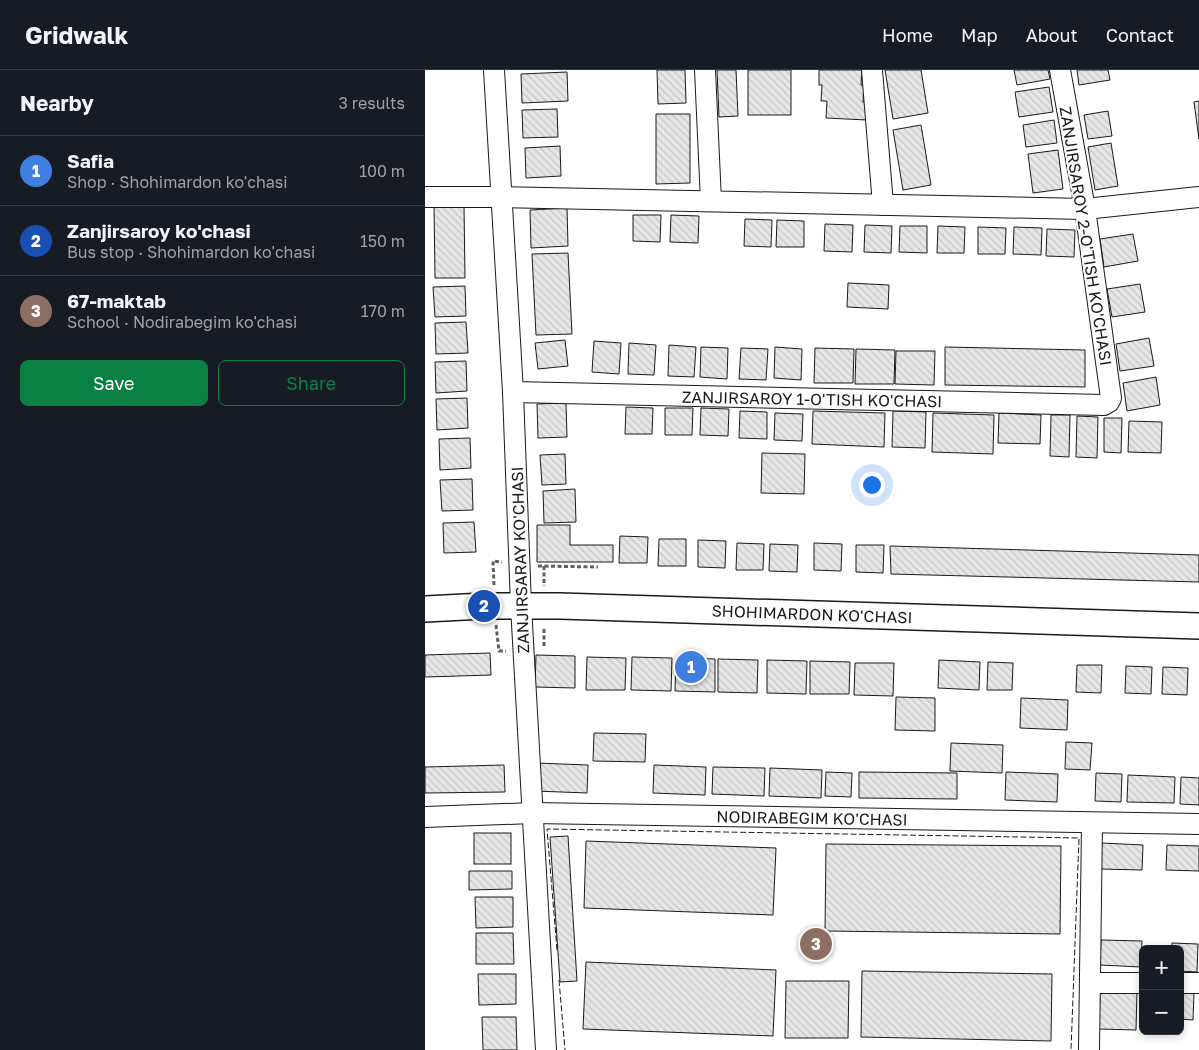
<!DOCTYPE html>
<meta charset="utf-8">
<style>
:root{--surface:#171b24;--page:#242831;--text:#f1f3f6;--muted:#9ea1a6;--line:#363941;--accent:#0b8043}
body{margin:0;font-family:"Golos Text",sans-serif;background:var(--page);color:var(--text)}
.controls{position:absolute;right:15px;bottom:15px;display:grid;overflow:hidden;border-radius:8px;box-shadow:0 2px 8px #0003}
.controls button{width:45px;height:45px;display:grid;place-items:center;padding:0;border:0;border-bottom:1px solid var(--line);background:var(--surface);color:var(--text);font:25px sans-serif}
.you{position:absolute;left:446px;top:414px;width:18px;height:18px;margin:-12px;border:4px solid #fff;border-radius:50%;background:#1a73e8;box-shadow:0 0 0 8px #1a73e833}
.badge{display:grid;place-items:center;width:32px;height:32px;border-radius:50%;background:var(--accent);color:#fff;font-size:16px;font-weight:700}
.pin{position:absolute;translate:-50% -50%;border:2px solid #fff;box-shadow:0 1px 5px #0006}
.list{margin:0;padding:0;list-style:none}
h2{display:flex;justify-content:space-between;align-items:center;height:65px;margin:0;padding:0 20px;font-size:21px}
h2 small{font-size:16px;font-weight:400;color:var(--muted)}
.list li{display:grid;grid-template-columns:32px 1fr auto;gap:15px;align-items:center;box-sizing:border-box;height:70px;padding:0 20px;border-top:1px solid var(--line)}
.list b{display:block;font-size:19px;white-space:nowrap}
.list p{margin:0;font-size:16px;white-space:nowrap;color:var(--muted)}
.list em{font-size:16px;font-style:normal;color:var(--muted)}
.actions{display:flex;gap:10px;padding:15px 20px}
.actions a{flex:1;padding:11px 0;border:1px solid var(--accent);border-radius:8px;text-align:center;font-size:18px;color:var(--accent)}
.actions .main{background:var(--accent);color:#fff}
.map{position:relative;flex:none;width:774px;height:980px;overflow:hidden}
header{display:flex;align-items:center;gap:30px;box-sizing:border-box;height:70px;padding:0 25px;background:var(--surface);border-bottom:1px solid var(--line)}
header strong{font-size:24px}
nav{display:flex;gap:28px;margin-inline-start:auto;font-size:18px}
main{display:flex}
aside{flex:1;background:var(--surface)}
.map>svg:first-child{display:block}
</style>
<header>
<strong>Gridwalk</strong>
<nav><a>Home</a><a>Map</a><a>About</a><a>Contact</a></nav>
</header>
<main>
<aside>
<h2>Nearby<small>3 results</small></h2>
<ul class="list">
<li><span class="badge" style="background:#3f7fe0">1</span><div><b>Safia</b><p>Shop · Shohimardon ko'chasi</p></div><em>100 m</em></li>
<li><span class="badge" style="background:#1a4fb4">2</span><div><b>Zanjirsaroy ko'chasi</b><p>Bus stop · Shohimardon ko'chasi</p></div><em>150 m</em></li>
<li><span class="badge" style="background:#8d6e63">3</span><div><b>67-maktab</b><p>School · Nodirabegim ko'chasi</p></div><em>170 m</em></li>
</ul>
<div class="actions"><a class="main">Save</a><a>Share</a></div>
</aside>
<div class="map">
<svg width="774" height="980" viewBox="0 0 774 980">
<defs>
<pattern id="building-back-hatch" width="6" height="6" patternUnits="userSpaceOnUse" patternTransform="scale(1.25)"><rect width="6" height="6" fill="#e6e6e6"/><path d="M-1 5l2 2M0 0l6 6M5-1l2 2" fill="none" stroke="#c5c5c5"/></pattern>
</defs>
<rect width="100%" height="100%" fill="#fff"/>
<g fill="url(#building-back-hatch)" stroke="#1a1a1a">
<path d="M232,0H260L261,33L233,34Z"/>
<path d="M292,0H311L313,46L294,47Z"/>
<rect x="323" y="0" width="43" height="45"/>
<path d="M394,0H437L436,15H439L438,32H443L442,50L401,48L402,31H396L397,15H394Z"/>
<path d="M460,0H496L503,43L468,49Z"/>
<path d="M589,0H623L625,9L592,15Z"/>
<path d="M652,0H683L685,10L654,15Z"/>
<path d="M142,2L143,31L97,33L96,4Z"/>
<path d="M624,17L628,42L594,47L590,22Z"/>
<path d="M774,31V69L769,32Z"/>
<path d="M132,39L133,67L98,68L97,40Z"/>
<path d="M683,41L687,66L663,69L659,45Z"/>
<path d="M231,44H265V113L231,114Z"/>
<path d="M629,50L632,73L601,77L598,55Z"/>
<path d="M496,55L506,115L478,120L468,60Z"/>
<path d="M686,73L693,116L670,120L663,77Z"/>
<path d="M135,76L136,106L101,108L100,78Z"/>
<path d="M633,80L638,119L608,123L603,84Z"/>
<path d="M9,135H39L40,208H10Z"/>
<path d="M142,138L143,176L106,178L105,140Z"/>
<path d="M208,145H236L235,172L208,171Z"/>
<path d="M246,145L274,146L273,173L245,172Z"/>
<path d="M320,149L347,150L346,177L319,176Z"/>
<path d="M352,150L379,151V177H351Z"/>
<path d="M400,154L428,155L427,182L399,181Z"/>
<path d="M440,155L467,156L466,183L439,182Z"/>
<path d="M475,156H502V183L474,182Z"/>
<path d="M513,156L540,157L539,183H512Z"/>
<path d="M553,157L581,158L580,184H553Z"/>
<path d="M589,157L617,158L616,185L588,184Z"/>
<path d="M622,159L650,160L649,187L621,186Z"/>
<path d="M708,164L713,191L679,197L675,169Z"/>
<path d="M143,183L147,264L111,265L107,184Z"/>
<path d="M423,213L464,215L463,239L422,237Z"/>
<path d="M715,214L720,242L687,247L682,219Z"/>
<path d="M40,216L41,246L10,247L8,217Z"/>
<path d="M41,252L43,283L11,284L10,253Z"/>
<path d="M724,268L729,296L695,301L691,274Z"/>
<path d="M140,270L143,296L113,299L110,273Z"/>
<path d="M169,271L196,273L194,304L167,302Z"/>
<path d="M204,273L231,275L229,305L203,304Z"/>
<path d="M244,275L271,277L269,307L243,306Z"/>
<path d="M276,277L303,278L302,309L275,307Z"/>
<path d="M350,277L377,279L376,310L349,308Z"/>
<path d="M520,277L660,280V317L520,315Z"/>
<path d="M316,278L343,279L341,310L314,309Z"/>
<path d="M390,278L429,279L428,313H389Z"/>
<path d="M431,279L470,280L469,314H430Z"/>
<path d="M471,281H510L509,315L470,314Z"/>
<path d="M41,291L42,321L11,323L10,292Z"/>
<path d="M731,307L735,335L702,341L698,313Z"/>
<path d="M42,328L43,358L12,360L11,329Z"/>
<path d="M141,333L142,367L113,368L112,334Z"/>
<path d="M201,337L228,338L227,364H200Z"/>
<path d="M240,338H268L267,365H240Z"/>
<path d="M276,338L304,339L303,366L275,365Z"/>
<path d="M315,341L342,342V369L314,368Z"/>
<path d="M388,341L460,343L459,377L387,374Z"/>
<path d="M468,341L501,342L500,378L467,377Z"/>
<path d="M350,343L378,344L377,371L349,370Z"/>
<path d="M508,343L569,345L568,384L507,382Z"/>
<path d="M574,343L616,345L615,374L573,373Z"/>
<path d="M626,345H645L644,387L625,386Z"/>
<path d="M652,346L673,347L672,388L651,387Z"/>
<path d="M679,348H697L696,383L679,382Z"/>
<path d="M704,351L737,352L736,383L703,382Z"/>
<path d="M45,368L46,398L15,400L14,369Z"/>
<path d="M337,383L380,384L379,424L336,423Z"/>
<path d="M140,384L141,414L117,415L115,385Z"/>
<path d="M47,409L48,440L17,441L15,410Z"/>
<path d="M150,419L151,452L119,453L118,421Z"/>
<path d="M49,452L51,482L19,483L18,453Z"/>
<path d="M112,455H145V475H188V492H112Z"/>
<path d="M195,466L223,467L222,493H194Z"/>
<path d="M234,469H261V496H233Z"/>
<path d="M273,470L301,471L300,498L273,497Z"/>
<path d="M312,473L339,474L338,500H311Z"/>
<path d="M389,473L417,474L416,501L389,500Z"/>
<path d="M345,474L373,475L372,502L344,501Z"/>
<path d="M431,475H459L458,503L431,502Z"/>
<path d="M465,476L774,485V512L466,504Z"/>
<path d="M65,583L66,605L0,607V585Z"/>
<path d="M111,585L150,586V618L110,617Z"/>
<path d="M162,587L201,588L200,620H161Z"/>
<path d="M207,587L247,588L246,621L206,620Z"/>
<path d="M251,588L290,589V622L250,621Z"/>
<path d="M293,589L333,590L332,623L293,622Z"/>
<path d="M342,590L382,591L381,624L342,623Z"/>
<path d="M514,590L555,592L554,620L513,618Z"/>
<path d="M385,591L425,592L424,624H385Z"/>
<path d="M563,592L588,593L587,620H562Z"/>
<path d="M430,593H469L468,626L429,625Z"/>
<path d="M652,595H677L676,623L651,622Z"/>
<path d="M701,596L727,597L726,624L700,623Z"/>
<path d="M738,597L763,598L762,625L737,624Z"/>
<path d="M471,627L510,628V661L470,660Z"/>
<path d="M596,628L643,630L642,660L595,658Z"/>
<path d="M169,663L221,664L220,692L168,691Z"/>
<path d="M641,672L667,673L665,700L640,699Z"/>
<path d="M526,673L578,675L577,703L525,701Z"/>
<path d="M111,693L163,695L162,723L110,721Z"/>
<path d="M79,695L80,722L0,723V697Z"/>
<path d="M229,695L281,697L280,725L228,723Z"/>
<path d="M288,697L340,698L339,726L287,724Z"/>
<path d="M345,698L397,700L396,728L344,726Z"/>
<path d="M401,702L427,703L426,727L400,726Z"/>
<path d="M434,702L532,703V729L434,728Z"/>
<path d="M581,702L633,704L632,732L580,730Z"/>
<path d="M671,703L697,704L696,732L670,731Z"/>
<path d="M703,705L750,707L749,733L702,732Z"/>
<path d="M756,707L774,708V735L755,734Z"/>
<rect x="49" y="763" width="37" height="31"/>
<path d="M143,766L152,911L135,912L125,767Z"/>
<path d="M161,771L351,778L348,845L159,838Z"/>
<path d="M677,773L718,775L717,800L675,799Z"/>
<path d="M401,774L636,776L635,864L400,861Z"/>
<path d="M742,775L774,776V801L741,800Z"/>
<path d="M44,801H87V819L44,820Z"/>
<path d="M50,827H88V857L51,858Z"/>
<path d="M51,863H88L89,894H51Z"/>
<path d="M676,870L717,871L716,897L675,895Z"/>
<path d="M747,873L773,874L772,902L755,901V879H747Z"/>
<path d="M161,892L351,900L348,966L158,959Z"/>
<path d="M437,901L627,904L626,971L436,967Z"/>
<path d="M53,904H91V934L54,935Z"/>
<path d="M361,911H424L423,968H360Z"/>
<path d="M675,920L712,922L711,960L674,959Z"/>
<path d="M755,922L769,923L768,950L755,949Z"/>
<path d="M57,947H91L92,980H58Z"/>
</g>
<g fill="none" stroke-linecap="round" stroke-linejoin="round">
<g stroke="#1a1a1a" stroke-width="22">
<g id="minor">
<path d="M69,0L88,322L96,536L121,980"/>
<path d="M280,0L286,131"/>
<path d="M447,0L458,135"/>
<path d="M0,127H76L660,139L774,127"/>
<path d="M88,322L679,335L684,332L686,328L660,139L635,0"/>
<path d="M0,747L107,743L774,754"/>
<path d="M665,913H718"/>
<path d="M755,913H774"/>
<path d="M664,980L667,753"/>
</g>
</g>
<g stroke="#1a1a1a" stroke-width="28">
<path id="major" d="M0,539L59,536H135L774,556"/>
</g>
<g stroke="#5f5f5f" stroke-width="3" stroke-dasharray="4 2.5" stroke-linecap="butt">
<path d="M113,496L173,497"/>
<path d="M119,496V516"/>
<path d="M69,515L68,491L77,492"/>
<path d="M71,555L74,581H81"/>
<path d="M119,576V557"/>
</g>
<use href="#minor" stroke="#fff" stroke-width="20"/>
<use href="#major" stroke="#fff" stroke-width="25"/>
<g stroke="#1a1a1a" stroke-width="1" stroke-dasharray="6 2.5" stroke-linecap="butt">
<path d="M132,880L122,759L654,768L646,980"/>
<path d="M134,910L140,980"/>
</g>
</g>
<g text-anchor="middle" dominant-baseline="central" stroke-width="4" stroke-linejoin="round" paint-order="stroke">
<g font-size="16" fill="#1a1a1a" stroke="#fff">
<text transform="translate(661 166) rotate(81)">ZANJIRSAROY 2-O'TISH KO'CHASI</text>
<text transform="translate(387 329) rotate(1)">ZANJIRSAROY 1-O'TISH KO'CHASI</text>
<text transform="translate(95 490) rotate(-92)">ZANJIRSARAY KO'CHASI</text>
<text transform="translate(387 544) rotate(2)">SHOHIMARDON KO'CHASI</text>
<text transform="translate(387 748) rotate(1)">NODIRABEGIM KO'CHASI</text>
</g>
</g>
</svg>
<div class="controls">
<button>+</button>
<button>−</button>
</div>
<div class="you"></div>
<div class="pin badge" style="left:266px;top:597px;background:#3f7fe0">1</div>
<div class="pin badge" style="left:59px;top:536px;background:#1a4fb4">2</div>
<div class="pin badge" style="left:391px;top:874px;background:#8d6e63">3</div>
</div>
</main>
